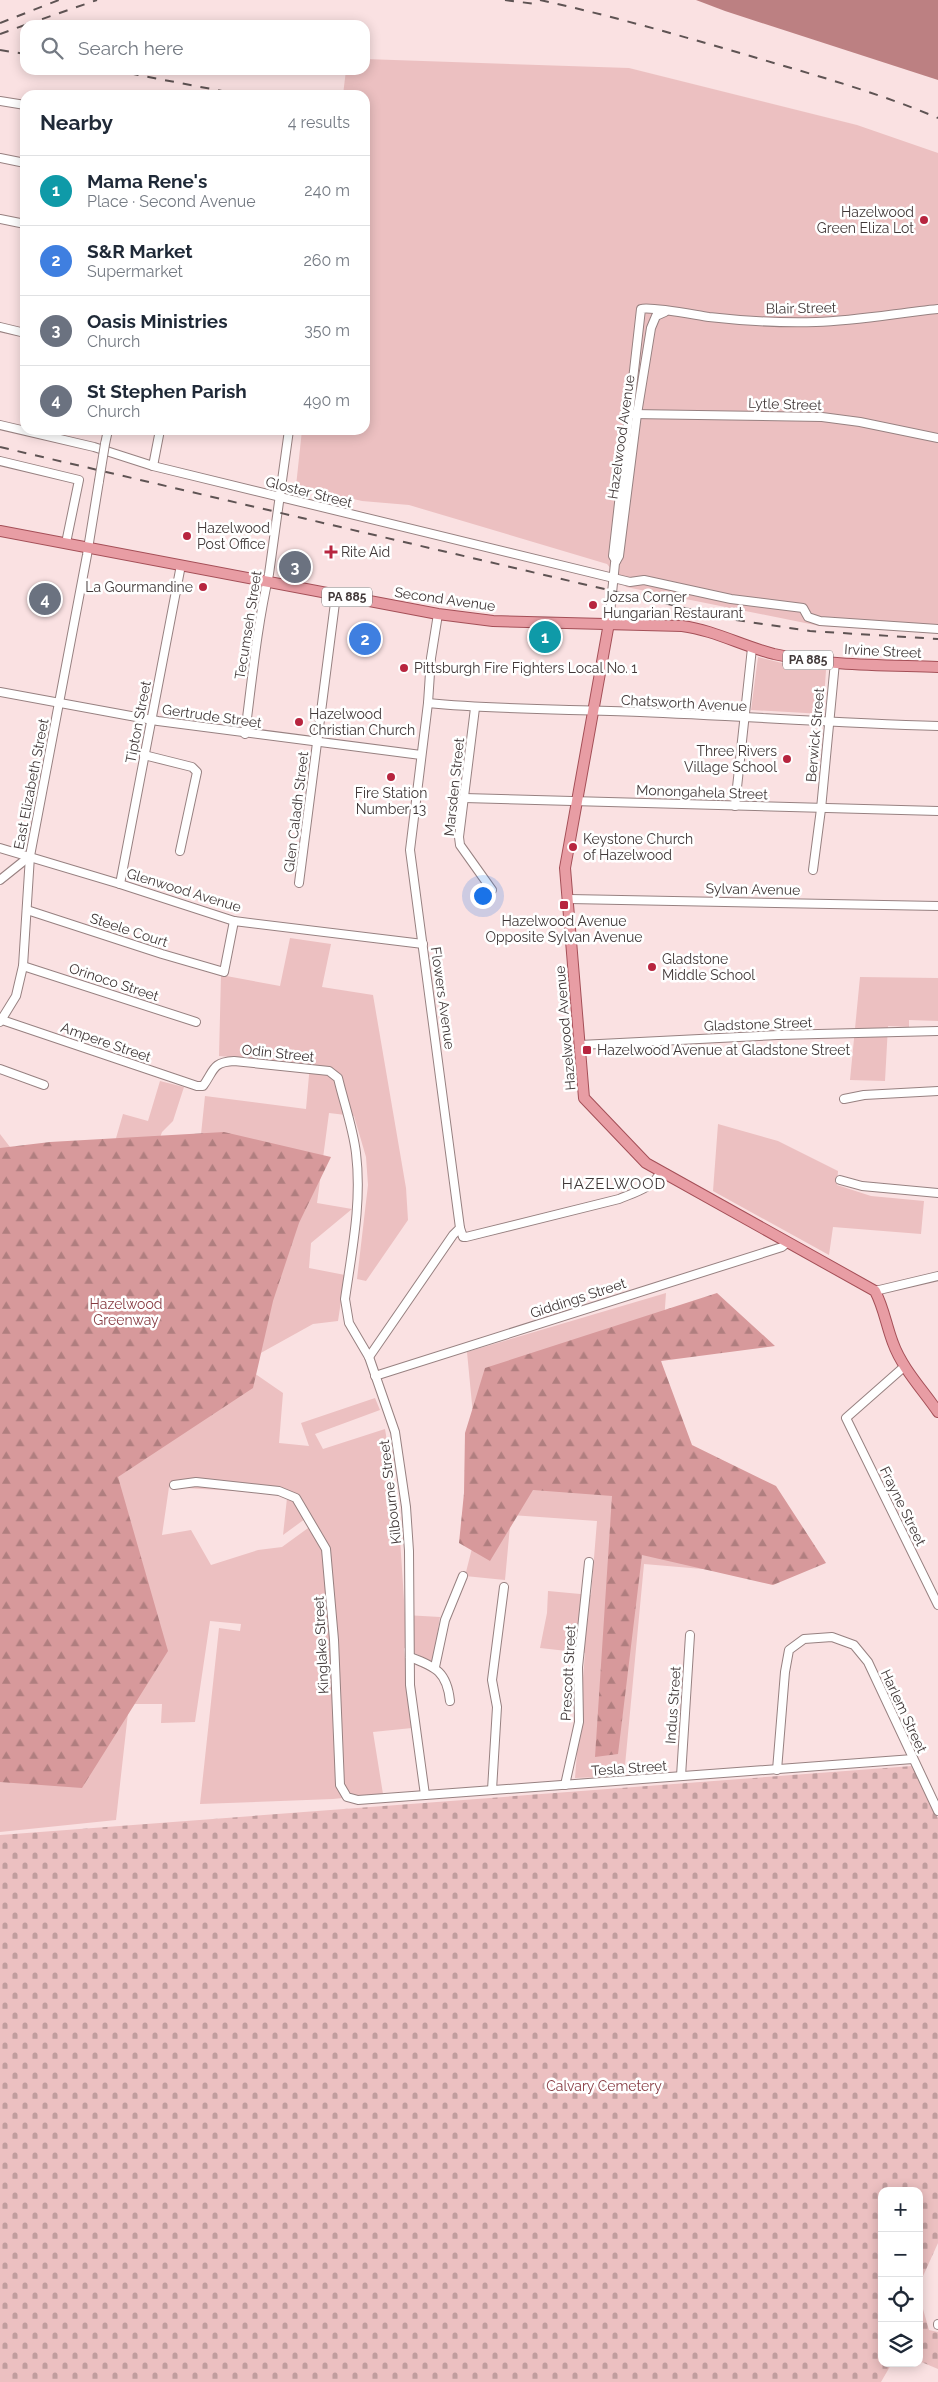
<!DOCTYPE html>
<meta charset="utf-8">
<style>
:root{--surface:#fff;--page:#f6f6f7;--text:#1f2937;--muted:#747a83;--line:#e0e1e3;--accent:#111827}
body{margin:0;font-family:Raleway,sans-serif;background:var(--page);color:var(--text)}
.controls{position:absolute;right:15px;bottom:15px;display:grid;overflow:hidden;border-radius:10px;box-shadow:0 2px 12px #0003}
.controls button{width:45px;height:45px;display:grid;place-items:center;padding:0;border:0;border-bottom:1px solid var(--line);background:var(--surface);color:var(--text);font:25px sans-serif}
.you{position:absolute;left:482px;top:895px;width:18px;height:18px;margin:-12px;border:4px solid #fff;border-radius:50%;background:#1a73e8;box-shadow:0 0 0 8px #1a73e833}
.badge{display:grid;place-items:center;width:32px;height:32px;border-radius:50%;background:var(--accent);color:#fff;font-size:16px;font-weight:700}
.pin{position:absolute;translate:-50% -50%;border:2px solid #fff;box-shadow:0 1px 5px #0006}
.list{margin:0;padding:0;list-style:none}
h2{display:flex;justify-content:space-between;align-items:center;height:65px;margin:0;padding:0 20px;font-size:21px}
h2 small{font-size:16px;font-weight:400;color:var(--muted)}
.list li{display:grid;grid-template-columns:32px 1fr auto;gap:15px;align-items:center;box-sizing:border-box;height:70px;padding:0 20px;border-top:1px solid var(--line)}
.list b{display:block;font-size:19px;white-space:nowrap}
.list p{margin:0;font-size:16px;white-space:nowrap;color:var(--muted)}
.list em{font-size:16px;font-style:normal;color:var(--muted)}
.icon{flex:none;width:28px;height:28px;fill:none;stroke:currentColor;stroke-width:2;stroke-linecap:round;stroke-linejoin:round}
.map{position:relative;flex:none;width:938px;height:2382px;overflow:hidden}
.search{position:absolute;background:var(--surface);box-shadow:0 2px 12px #0003;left:20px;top:20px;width:350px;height:55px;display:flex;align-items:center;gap:12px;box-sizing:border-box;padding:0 18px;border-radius:15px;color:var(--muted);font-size:19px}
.panel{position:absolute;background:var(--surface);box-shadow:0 2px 12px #0003;left:20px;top:90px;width:350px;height:345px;border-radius:15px}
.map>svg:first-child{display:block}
</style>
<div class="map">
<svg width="938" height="2382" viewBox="0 0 938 2382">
<defs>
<pattern id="forest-firs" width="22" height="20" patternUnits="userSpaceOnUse" patternTransform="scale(1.25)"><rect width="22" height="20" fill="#d7999b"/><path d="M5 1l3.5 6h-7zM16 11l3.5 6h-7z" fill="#b07e7f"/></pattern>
<pattern id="cemetery-stones" width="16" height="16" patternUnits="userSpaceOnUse" patternTransform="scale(1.25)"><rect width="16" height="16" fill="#ecc0c1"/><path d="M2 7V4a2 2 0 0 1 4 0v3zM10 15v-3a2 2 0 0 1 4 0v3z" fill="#c19d9e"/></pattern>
</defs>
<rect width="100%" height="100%" fill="#fae1e2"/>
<g fill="#ecc0c1" fill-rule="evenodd">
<path d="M365,59L629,68L857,125L938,153V631L820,626L626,587L607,564L409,505L362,501L296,486L302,430H365V95H343L346,70H365Z"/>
<path d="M758,657L790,665L826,670L823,714L751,710Z"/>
<path d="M290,938L331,944L322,987L373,995L406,1188L408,1220L366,1281L357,1279L368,1185L366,1157L354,1116L329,1113L317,1203L352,1209L311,1243L309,1268L345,1275L338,1321L313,1324L241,1364L283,1393L279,1443L309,1446L301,1423L375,1398L380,1410L315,1434L323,1449L385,1429L398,1508L405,1615L440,1617L433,1662L404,1648L412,1728L373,1732L383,1794L333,1799L200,1804L219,1628L240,1631L241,1624L210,1621L195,1722L161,1723L162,1704H129L116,1820L0,1832V1134L30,1173L103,1183L123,1114L148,1121L160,1081L184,1087L173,1121L162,1132L143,1185L195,1192L205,1096L306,1109L310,1064L219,1056L221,975L280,986ZM169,1487L269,1493L287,1498L283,1535L309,1516L315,1523L282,1547L258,1550L211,1565L191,1530L162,1535Z"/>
<path d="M860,977L938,978V1021L909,1020V1027L888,1026L885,1081L850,1080Z"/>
<path d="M718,1124L778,1141L838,1171L837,1185L871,1196L924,1201L921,1234L833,1227L829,1255L713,1191Z"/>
<path d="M666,1293L650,1525L749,1573L644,1564L624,1776L575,1778L585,1653L540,1648L547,1613L548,1591L591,1595L597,1521L511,1515L505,1580L465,1576L482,1509L467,1352Z"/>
</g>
<g fill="url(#forest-firs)">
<path d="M224,1132L331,1157L299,1223L273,1301L253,1388L118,1477L168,1651L82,1788L0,1782V1148L50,1142Z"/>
<path d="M717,1293L775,1346L661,1361L692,1445L776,1486L826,1563L773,1585L642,1555L618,1754L595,1757L612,1496L533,1490L490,1561L459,1543L464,1493L465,1433L485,1368Z"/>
</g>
<g fill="url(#cemetery-stones)">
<path d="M912,1766L938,1818V2243L919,2285V2191H882V2363H892L881,2382H0V1835Z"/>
<path d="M919,2295L929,2330L938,2332V2369L919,2361Z"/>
</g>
<path fill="#bc8082" d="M696,0H938V80L725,11Z"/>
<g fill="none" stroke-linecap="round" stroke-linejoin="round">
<g stroke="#978181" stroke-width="10">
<g id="minor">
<path d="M0,101L25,105"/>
<path d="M0,158L25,163"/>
<path d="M0,219L25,224"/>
<path d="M0,327L25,333"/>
<path d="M632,414L822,417L860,422L938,438"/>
<path d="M0,425L94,447L153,466L630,582L644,580L731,599L803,608L808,617L820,621L938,629"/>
<path d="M105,444L108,430"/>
<path d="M0,461L79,480L66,543"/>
<path d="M153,466L160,430"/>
<path d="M616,561L613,556L641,309C651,306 695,315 709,317C744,321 780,323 816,322C856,321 898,313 938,309"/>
<path d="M609,623L615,563L619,556L637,414L651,328L656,316L665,312"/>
<path d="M0,692L158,721L421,755"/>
<path d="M428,703C498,710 569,709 640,712C739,716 838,723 938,726"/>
<path d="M475,708L459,837L460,845L492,890"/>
<path d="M245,734C252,680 257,626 269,574L289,430"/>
<path d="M144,755L192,767L197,772L180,851"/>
<path d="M464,798L938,811"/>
<path d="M735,806L752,648"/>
<path d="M0,848L120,884L234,921L423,944"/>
<path d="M813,870L821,809L835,662"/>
<path d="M0,880L30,856"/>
<path d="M299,883L336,595"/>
<path d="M120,884L181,565"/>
<path d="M569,899L938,906"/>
<path d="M27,910L162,954L224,972L234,921"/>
<path d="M23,966L196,1022"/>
<path d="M2,1020L197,1086H203C214,1071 212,1062 234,1061L329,1071L338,1078C344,1103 353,1128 356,1153C362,1202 352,1250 345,1299L349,1323L369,1357L395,1432L406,1507L409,1551L410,1685L425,1795"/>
<path d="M0,1022L16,996L23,966L30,856L87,555L99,481"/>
<path d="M580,1045L778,1035L938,1031"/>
<path d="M0,1069L44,1085"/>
<path d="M844,1099L864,1095L938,1091"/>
<path d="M840,1180L862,1186L938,1193"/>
<path d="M460,1228L463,1237H466L619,1199C633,1193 655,1187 660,1172"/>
<path d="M875,1291L938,1276"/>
<path d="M369,1357L453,1235L460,1228L410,850L428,703L431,658L438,614"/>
<path d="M905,1366L846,1418L938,1605"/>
<path d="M375,1376L782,1247L788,1242"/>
<path d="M174,1485L196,1482L279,1491L296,1498L326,1549L334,1640L340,1785L347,1797L358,1800L913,1759"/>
<path d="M410,1657C436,1667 447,1672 450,1701"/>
<path d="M435,1667L445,1620L463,1576"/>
<path d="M777,1770L785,1672L789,1650L804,1639L832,1637L854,1645L868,1662L938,1811"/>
<path d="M681,1776L690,1635"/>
<path d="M565,1785L579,1722L578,1667L589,1562"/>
<path d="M492,1790L497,1707L492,1680L504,1587"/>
<path d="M938,2325V2324"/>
</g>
</g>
<g stroke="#a44f57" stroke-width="12">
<g id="major">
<path d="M0,531L438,614L493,621L682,626C714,630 742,646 774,654C827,666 884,665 938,667"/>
<path d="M609,623L565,868L584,1098L646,1163L875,1291C884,1308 886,1325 893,1343C902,1368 923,1390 938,1412"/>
</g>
</g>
<use href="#minor" stroke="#fff" stroke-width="8"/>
<use href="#major" stroke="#e89da4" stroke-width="10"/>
<g stroke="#5e5353" stroke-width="2" stroke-dasharray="9 9" stroke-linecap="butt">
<path d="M505,0L535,4"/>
<path d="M540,0C613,16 685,37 757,58C818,76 879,93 938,118"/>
<path d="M0,23L59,0"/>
<path d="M25,25L97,0"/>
<path d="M0,34L25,25"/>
<path d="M0,50L25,54"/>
<path d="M112,70L227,92"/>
<path d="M0,447L736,620L810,631L938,639"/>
</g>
<g stroke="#978181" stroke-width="10" stroke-linecap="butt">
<path id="minor-bridge" d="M99,481L105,444"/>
</g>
<use href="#minor-bridge" stroke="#fff" stroke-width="8"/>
</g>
<g fill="#b7253f" stroke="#fff" stroke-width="2">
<circle cx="924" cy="220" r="5"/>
<circle cx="187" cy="536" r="5"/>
<path d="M328.5 544.5h5v5h5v5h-5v5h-5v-5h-5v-5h5z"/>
<circle cx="203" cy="587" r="5"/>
<circle cx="593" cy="605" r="5"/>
<circle cx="404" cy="668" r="5"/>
<circle cx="299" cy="722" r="5"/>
<circle cx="787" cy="759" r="5"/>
<circle cx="391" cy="777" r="5"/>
<circle cx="573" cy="847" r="5"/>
<rect x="559" y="900" width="10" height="10" rx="2.5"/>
<circle cx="652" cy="967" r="5"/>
<rect x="582" y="1045" width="10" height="10" rx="2.5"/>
</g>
<g text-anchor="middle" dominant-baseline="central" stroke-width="5" stroke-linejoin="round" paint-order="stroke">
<g fill="#fff" stroke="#7a7474" stroke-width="1">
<rect x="322" y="587.5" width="50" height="19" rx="4"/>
<rect x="783" y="650.5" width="50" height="19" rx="4"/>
</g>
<g font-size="12" font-weight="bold" fill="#413838">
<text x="347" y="597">PA 885</text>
<text x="808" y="660">PA 885</text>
</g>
<g font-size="14" fill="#413838" stroke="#fff" text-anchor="start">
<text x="914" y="212" text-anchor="end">Hazelwood<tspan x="914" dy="16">Green Eliza Lot</tspan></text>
<text x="197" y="528">Hazelwood<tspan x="197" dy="16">Post Office</tspan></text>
<text x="341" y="552">Rite Aid</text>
<text x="193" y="587" text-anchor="end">La Gourmandine</text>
<text x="603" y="597">Jozsa Corner<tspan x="603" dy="16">Hungarian Restaurant</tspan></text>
<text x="414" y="668">Pittsburgh Fire Fighters Local No. 1</text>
<text x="309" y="714">Hazelwood<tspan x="309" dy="16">Christian Church</tspan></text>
<text x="777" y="751" text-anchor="end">Three Rivers<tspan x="777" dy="16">Village School</tspan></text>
<text x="391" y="793" text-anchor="middle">Fire Station<tspan x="391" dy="16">Number 13</tspan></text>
<text x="583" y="839">Keystone Church<tspan x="583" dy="16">of Hazelwood</tspan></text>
<text x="564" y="921" text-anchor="middle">Hazelwood Avenue<tspan x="564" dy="16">Opposite Sylvan Avenue</tspan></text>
<text x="662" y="959">Gladstone<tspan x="662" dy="16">Middle School</tspan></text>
<text x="597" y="1050">Hazelwood Avenue at Gladstone Street</text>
</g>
<g font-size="14" fill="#413838" stroke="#fff">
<text transform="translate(801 308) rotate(-1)">Blair Street</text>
<text transform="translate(785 404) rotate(2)">Lytle Street</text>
<text transform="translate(621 437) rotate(-82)">Hazelwood Avenue</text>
<text transform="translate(309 492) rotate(14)">Gloster Street</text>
<text transform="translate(445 599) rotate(8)">Second Avenue</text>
<text transform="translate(248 625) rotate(-81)">Tecumseh Street</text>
<text transform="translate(883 651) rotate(3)">Irvine Street</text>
<text transform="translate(684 703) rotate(3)">Chatsworth Avenue</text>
<text transform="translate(212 716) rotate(8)">Gertrude Street</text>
<text transform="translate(138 722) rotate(-79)">Tipton Street</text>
<text transform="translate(815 735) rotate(-85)">Berwick Street</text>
<text transform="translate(31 784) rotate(-79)">East Elizabeth Street</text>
<text transform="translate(454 787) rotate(-84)">Marsden Street</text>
<text transform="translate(702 792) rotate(2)">Monongahela Street</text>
<text transform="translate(296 812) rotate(-83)">Glen Caladh Street</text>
<text transform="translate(753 889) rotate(1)">Sylvan Avenue</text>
<text transform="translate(184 890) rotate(17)">Glenwood Avenue</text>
<text transform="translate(129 930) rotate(18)">Steele Court</text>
<text transform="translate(114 982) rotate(18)">Orinoco Street</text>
<text transform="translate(443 998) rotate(82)">Flowers Avenue</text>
<text transform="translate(758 1024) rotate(-2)">Gladstone Street</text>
<text transform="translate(565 1028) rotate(-95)">Hazelwood Avenue</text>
<text transform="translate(106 1042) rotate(19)">Ampere Street</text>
<text transform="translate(278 1053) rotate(6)">Odin Street</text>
<text transform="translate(578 1298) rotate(-18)">Giddings Street</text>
<text transform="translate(390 1492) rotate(-97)">Kilbourne Street</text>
<text transform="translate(903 1506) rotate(64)">Frayne Street</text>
<text transform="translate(321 1645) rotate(-93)">Kinglake Street</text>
<text transform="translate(568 1673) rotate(-87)">Prescott Street</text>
<text transform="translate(673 1705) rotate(-86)">Indus Street</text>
<text transform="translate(904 1711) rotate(65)">Harlem Street</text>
<text transform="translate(629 1768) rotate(-4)">Tesla Street</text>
</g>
<g font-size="14" fill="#873b42" stroke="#fff">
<text x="126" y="1304">Hazelwood<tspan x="126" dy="16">Greenway</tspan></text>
<text x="604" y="2086">Calvary Cemetery</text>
</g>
<g font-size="15" letter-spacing="1" fill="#413838" stroke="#fff">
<text x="614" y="1184">HAZELWOOD</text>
</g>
</g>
</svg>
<div class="controls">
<button>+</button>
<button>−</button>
<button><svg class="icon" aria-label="locate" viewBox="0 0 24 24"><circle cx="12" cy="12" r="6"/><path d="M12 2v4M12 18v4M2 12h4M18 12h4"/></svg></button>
<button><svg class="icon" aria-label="layers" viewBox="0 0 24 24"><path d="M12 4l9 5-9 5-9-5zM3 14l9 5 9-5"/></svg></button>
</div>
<div class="you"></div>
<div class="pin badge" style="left:545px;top:637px;background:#0f9aa8">1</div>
<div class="pin badge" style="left:365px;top:639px;background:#3f7fe0">2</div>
<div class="pin badge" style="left:295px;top:567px;background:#6b7280">3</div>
<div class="pin badge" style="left:45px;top:599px;background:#6b7280">4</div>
<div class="search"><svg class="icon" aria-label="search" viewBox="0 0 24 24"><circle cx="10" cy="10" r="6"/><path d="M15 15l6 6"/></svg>Search here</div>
<section class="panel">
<h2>Nearby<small>4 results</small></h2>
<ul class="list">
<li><span class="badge" style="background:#0f9aa8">1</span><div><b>Mama Rene's</b><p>Place · Second Avenue</p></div><em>240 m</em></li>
<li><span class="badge" style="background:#3f7fe0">2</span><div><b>S&amp;R Market</b><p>Supermarket</p></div><em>260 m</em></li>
<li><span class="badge" style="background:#6b7280">3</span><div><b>Oasis Ministries</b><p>Church</p></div><em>350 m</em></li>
<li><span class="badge" style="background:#6b7280">4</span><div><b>St Stephen Parish</b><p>Church</p></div><em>490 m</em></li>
</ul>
</section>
</div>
